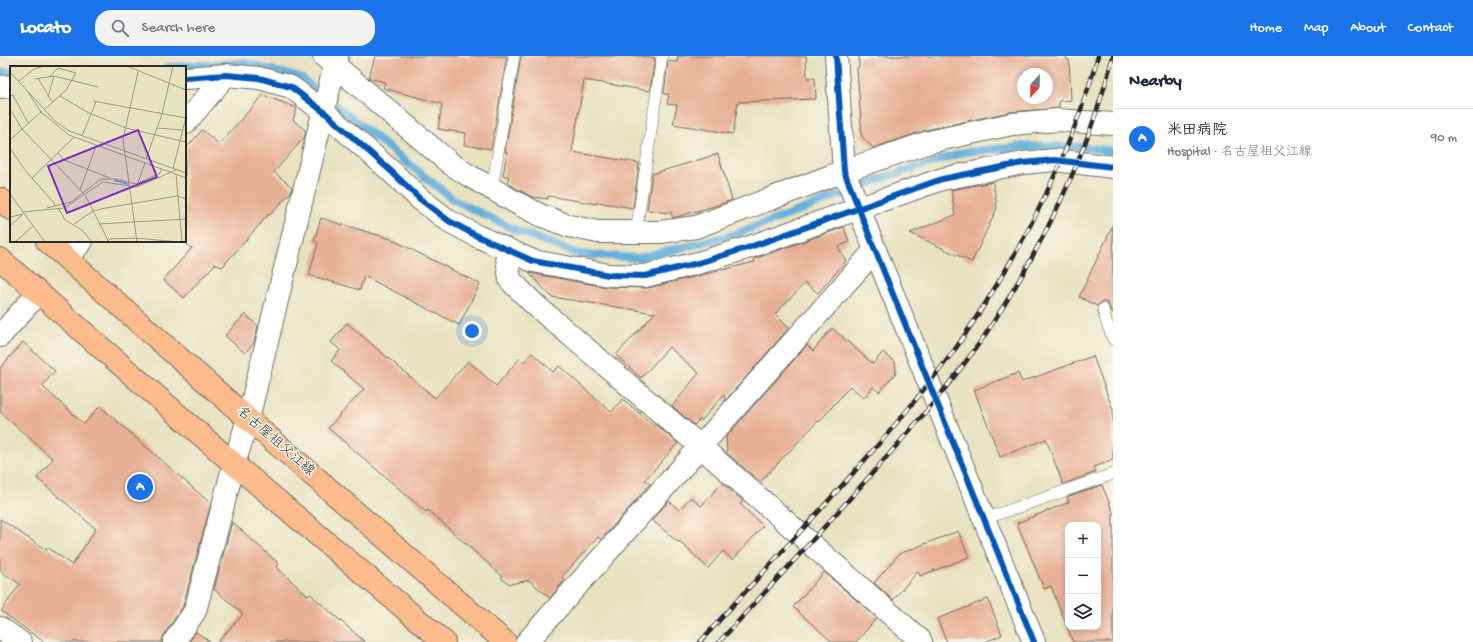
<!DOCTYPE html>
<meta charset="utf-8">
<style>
:root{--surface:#fff;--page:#f2f2f3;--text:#1f2937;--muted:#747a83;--line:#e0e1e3;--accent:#1a73e8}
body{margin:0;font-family:"Gochi Hand","Klee One",sans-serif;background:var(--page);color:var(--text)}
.controls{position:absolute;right:12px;bottom:12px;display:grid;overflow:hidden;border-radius:8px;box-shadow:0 2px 6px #0003}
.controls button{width:36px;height:36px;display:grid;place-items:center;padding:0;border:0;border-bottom:1px solid var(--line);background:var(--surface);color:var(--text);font:20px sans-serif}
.compass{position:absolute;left:1017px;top:12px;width:36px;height:36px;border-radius:50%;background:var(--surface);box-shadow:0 2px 6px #0003;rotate:202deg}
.you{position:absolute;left:472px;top:275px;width:14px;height:14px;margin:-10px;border:3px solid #fff;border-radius:50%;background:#1a73e8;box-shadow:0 0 0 6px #1a73e833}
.badge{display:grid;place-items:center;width:26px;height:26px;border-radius:50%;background:var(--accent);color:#fff;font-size:13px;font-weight:700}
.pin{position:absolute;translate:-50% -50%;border:2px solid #fff;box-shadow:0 1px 4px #0006}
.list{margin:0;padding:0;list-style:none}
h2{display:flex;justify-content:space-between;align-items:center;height:52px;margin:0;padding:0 16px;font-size:17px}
h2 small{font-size:13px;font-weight:400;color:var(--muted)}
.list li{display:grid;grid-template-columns:26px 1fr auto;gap:12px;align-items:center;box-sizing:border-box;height:60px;padding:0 16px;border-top:1px solid var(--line)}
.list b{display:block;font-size:15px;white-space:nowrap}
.list p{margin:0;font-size:13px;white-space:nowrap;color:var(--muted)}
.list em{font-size:13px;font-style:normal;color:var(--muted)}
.icon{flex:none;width:22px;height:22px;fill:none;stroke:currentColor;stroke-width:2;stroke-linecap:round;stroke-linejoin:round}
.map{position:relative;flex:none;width:1113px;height:586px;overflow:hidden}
header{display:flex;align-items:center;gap:24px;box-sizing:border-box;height:56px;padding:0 20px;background:var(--accent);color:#fff}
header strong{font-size:19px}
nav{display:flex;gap:22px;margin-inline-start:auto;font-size:14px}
.search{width:280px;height:36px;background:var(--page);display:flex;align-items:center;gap:10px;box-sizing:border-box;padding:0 14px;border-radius:16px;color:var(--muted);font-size:15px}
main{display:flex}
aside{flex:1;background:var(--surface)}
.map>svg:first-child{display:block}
</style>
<header>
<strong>Locato</strong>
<div class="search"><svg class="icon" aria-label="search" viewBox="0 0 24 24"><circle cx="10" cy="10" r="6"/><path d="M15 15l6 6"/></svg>Search here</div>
<nav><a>Home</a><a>Map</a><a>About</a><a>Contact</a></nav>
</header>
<main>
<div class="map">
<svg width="1113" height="586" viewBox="0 0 1113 586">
<rect width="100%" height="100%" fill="#fbf7ec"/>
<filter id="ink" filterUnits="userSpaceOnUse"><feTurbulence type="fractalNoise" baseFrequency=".025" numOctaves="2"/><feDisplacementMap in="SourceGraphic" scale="8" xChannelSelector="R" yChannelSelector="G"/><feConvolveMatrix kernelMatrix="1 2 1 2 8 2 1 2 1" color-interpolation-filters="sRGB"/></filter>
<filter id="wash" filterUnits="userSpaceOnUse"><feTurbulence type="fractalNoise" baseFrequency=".012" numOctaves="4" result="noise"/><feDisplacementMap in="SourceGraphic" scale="16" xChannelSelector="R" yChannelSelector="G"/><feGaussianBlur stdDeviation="0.9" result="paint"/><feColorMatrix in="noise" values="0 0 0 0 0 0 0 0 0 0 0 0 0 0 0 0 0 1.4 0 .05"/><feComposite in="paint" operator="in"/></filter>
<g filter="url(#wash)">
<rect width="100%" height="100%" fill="#e8e2c1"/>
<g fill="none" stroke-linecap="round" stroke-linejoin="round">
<g stroke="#63aedb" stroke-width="8">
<path d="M167,11L245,7L301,22L454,144L513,173L578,198L639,202L729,180L780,162L889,120L965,96L1026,90L1082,91L1113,95"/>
<path d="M0,16H11"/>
</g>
</g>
<g id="blocks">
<g fill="#e7b096" fill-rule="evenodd">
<path d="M375,0H507L491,93L464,89L466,77L438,73L442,48L383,32L385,26L369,22Z"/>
<path d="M521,0H641L655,2L650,35L584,24L572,96L639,107L633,152L597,146V148L548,140V143L532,141L507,127L509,120H503L507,96H505Z"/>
<path d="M678,0H806L807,22H815L816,43L738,46L733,78L673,68L677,49L667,48L669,38H664L668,5L677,6Z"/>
<path d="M859,0H1066L1067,4H1069L1071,44L1059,45V52L1009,56L926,74L873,92L862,81L857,12L859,11ZM1023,18H1047V42H1023Z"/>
<path d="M263,39L297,52L293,64L306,75L304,82L274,116L292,131L291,136L270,159L269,158L222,211L215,208L184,242L163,224L192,192L185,187V94L202,74L219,88Z"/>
<path d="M718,98L732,144L718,149L673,162L671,156L668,157L647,154L652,118Z"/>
<path d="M993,126L997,152L972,206L910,177L955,159L951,134Z"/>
<path d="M321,162L391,183L480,228L459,269L364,220L360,234L309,219L318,187L314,185Z"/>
<path d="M1113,169V257L1111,256L1108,248L1105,246H1101L1097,250L1079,241Z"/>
<path d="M844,171L849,186L838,191L846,205L818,237L805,227L775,258L789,272L725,345L724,338L701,365L700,363L694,369L672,350L699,317L669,291L641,322L616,299L655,257L552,241L529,217L607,231L648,232L755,206L754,203Z"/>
<path d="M245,258L258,270L254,287L245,297L225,280Z"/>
<path d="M347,267L435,342L468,305L496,330L520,302L524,306L532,297L553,316L559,310L611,356L623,343L654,370L656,369L678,387L645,424L650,428L601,484L598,481L562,521L565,524L550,542L529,524L510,528L502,523V520L428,454L426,456L328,372L364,333L331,305L340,294L331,286Z"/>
<path d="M832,272L873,308L883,296L895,306L896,317L879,336L873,331L864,342L850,330L819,366L818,365L760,426L727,397L726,381L807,289L813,295Z"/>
<path d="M23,286L55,315L42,330L84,368L100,350L211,448L183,550L164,579L162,586H44L1,555L20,528L0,515V463L46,494L47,491L72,509L96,473L37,422L53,403L0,356V312Z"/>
<path d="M1093,300L1113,354V404L1094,411L1096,416L1063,428L1046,383L1000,401L974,334L1018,317L1022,326Z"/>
<path d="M722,427L743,445L740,448L763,470L733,504L723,495L708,512L679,485L678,486L652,464L669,445L679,454L691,441L701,450Z"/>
<path d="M1102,429L1113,456V586H1073L1051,530L1044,533L1017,467L1069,446L1067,441ZM1068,469H1098V571H1068Z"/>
<path d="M232,466L279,508L276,511L308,540L310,538L365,586H218L243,558L214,533Z"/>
<path d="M958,475L969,501L920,520L918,515L893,544L874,527L899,498Z"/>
<path d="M824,516L877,562L856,586H832L793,551Z"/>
<path d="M988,543L1002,579L985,586H947L937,563Z"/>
<path d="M196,576L210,586H189Z"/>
</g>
</g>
</g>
<g filter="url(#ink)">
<use href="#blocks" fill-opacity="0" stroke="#6d6b60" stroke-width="1"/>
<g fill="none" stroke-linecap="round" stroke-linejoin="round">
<g stroke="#6d6b60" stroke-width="12">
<g id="service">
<path d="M492,133L514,0"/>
<path d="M636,177L662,0"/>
<path d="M1103,253L1106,265L1113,283"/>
<path d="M984,463L1113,418"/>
</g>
</g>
<g stroke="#6d6b60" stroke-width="24">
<g id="minor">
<path d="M324,0L451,108L468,119L515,146L540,159L569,170L598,176H661L696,171L844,115L929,86L1012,68L1057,64L1113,68"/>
<path d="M185,22L226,19L259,22L291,31L324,56L392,116L420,143L449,165L477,180L533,205L609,219L645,220L698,207L747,192L942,123L1023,107L1055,104L1113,111"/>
<path d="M0,31L11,30"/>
<path d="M185,67L226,19"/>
<path d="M506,193L510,224L534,248L701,391L920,584L921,586"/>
<path d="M67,202L82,185"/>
<path d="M0,280L38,237"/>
<path d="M0,572L20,586"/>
<path d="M174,586L195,555L234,408L248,363L337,0"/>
<path d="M527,586L875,194"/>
</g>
</g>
<g stroke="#6d6b60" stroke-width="24">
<path id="tertiary" d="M836,0L844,115L875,194L1034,586"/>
</g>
<g stroke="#6d6b60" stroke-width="24">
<g id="primary">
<path d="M0,143L11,153"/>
<path d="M47,185L248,363L505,586"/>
<path d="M0,203L234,408L444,586"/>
</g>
</g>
<use href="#service" stroke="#fff" stroke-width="11"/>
<use href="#minor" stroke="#fff" stroke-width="22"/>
<use href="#tertiary" stroke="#fff" stroke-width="22"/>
<use href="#primary" stroke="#fbbb8d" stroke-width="22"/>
<g stroke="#2b2b2b" stroke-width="4.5">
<g id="rail">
<path d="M700,586C785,490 876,399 953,296C964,281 973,266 983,251C1033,173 1073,89 1098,0"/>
<path d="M719,586C772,529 824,472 876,413C914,370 952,327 985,279C1041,195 1088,98 1113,0"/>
</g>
</g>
<use href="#rail" stroke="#fbf7ec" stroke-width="3" stroke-dasharray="9" stroke-linecap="butt"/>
<g stroke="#fbf7ec" stroke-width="8">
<g id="cycleway">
<path d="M836,0L844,115L875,194L1034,586"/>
<path d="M185,22L226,19L259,22L291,31L324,56L392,116L420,143L449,165L477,180L533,205L609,219L645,220L698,207L747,192L942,123L1023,107L1055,104L1113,111"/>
</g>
</g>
<use href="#cycleway" stroke="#0057b8" stroke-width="6"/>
</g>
</g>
<g text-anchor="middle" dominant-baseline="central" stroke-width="3" stroke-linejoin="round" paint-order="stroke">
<g font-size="14" fill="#2b2b2b" stroke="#fbf7ec">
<text transform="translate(275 386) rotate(41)">名古屋祖父江線</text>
</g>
</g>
<g transform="translate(10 10)">
<rect width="176" height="176" fill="#e8e2c1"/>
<path fill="none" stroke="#63aedb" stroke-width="2" d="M104,114L118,118"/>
<path fill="none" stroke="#9c9985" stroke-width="1" d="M117,0L176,24M0,6L45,55L59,65L176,107M28,12L42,36M25,13L44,10L88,21M9,15L24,3L35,0M18,26L31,46L59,69L176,112M0,30L3,29L18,57M50,30L79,47L116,62L176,76M38,31L44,10M83,35L176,52M0,43L12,63L75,129L99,176M34,44L56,24L66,7L48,2L39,11M147,62L172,64M72,70L86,36M0,74L32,45M0,82L15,104L44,137L45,140L37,142M48,87L54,94L100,112M136,93L152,48L163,0M163,103L176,51M166,108L172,176M22,112L63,72M128,117L135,97M70,124L86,80M0,128L35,176M45,140L61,136L91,113H106L126,118L150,107L151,103M49,143L55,154L72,164L82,176M12,146L54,142L93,116L127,121L166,104M0,151L13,148M64,158L83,145L96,142L167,130L176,133M89,158L176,153M0,160L13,148M5,176L23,160M96,176L100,173L126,172L169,176M127,176L113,73L128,6"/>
<path fill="#7b2cbf" fill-opacity="0.15" stroke="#7b2cbf" stroke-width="2" d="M128,64L147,111L57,147L38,100Z"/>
<rect width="176" height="176" fill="none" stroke="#2b2b2b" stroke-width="2"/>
</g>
</svg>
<div class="controls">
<button>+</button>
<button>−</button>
<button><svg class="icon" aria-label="layers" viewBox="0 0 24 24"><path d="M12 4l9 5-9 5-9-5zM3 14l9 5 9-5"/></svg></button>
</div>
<svg class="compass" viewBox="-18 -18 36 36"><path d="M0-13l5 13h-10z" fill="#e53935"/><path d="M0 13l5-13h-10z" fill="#747a83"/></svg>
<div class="you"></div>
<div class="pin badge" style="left:140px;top:431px">A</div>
</div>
<aside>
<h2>Nearby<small></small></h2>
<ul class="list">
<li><span class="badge">A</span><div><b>米田病院</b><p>Hospital · 名古屋祖父江線</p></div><em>90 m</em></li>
</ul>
</aside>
</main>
